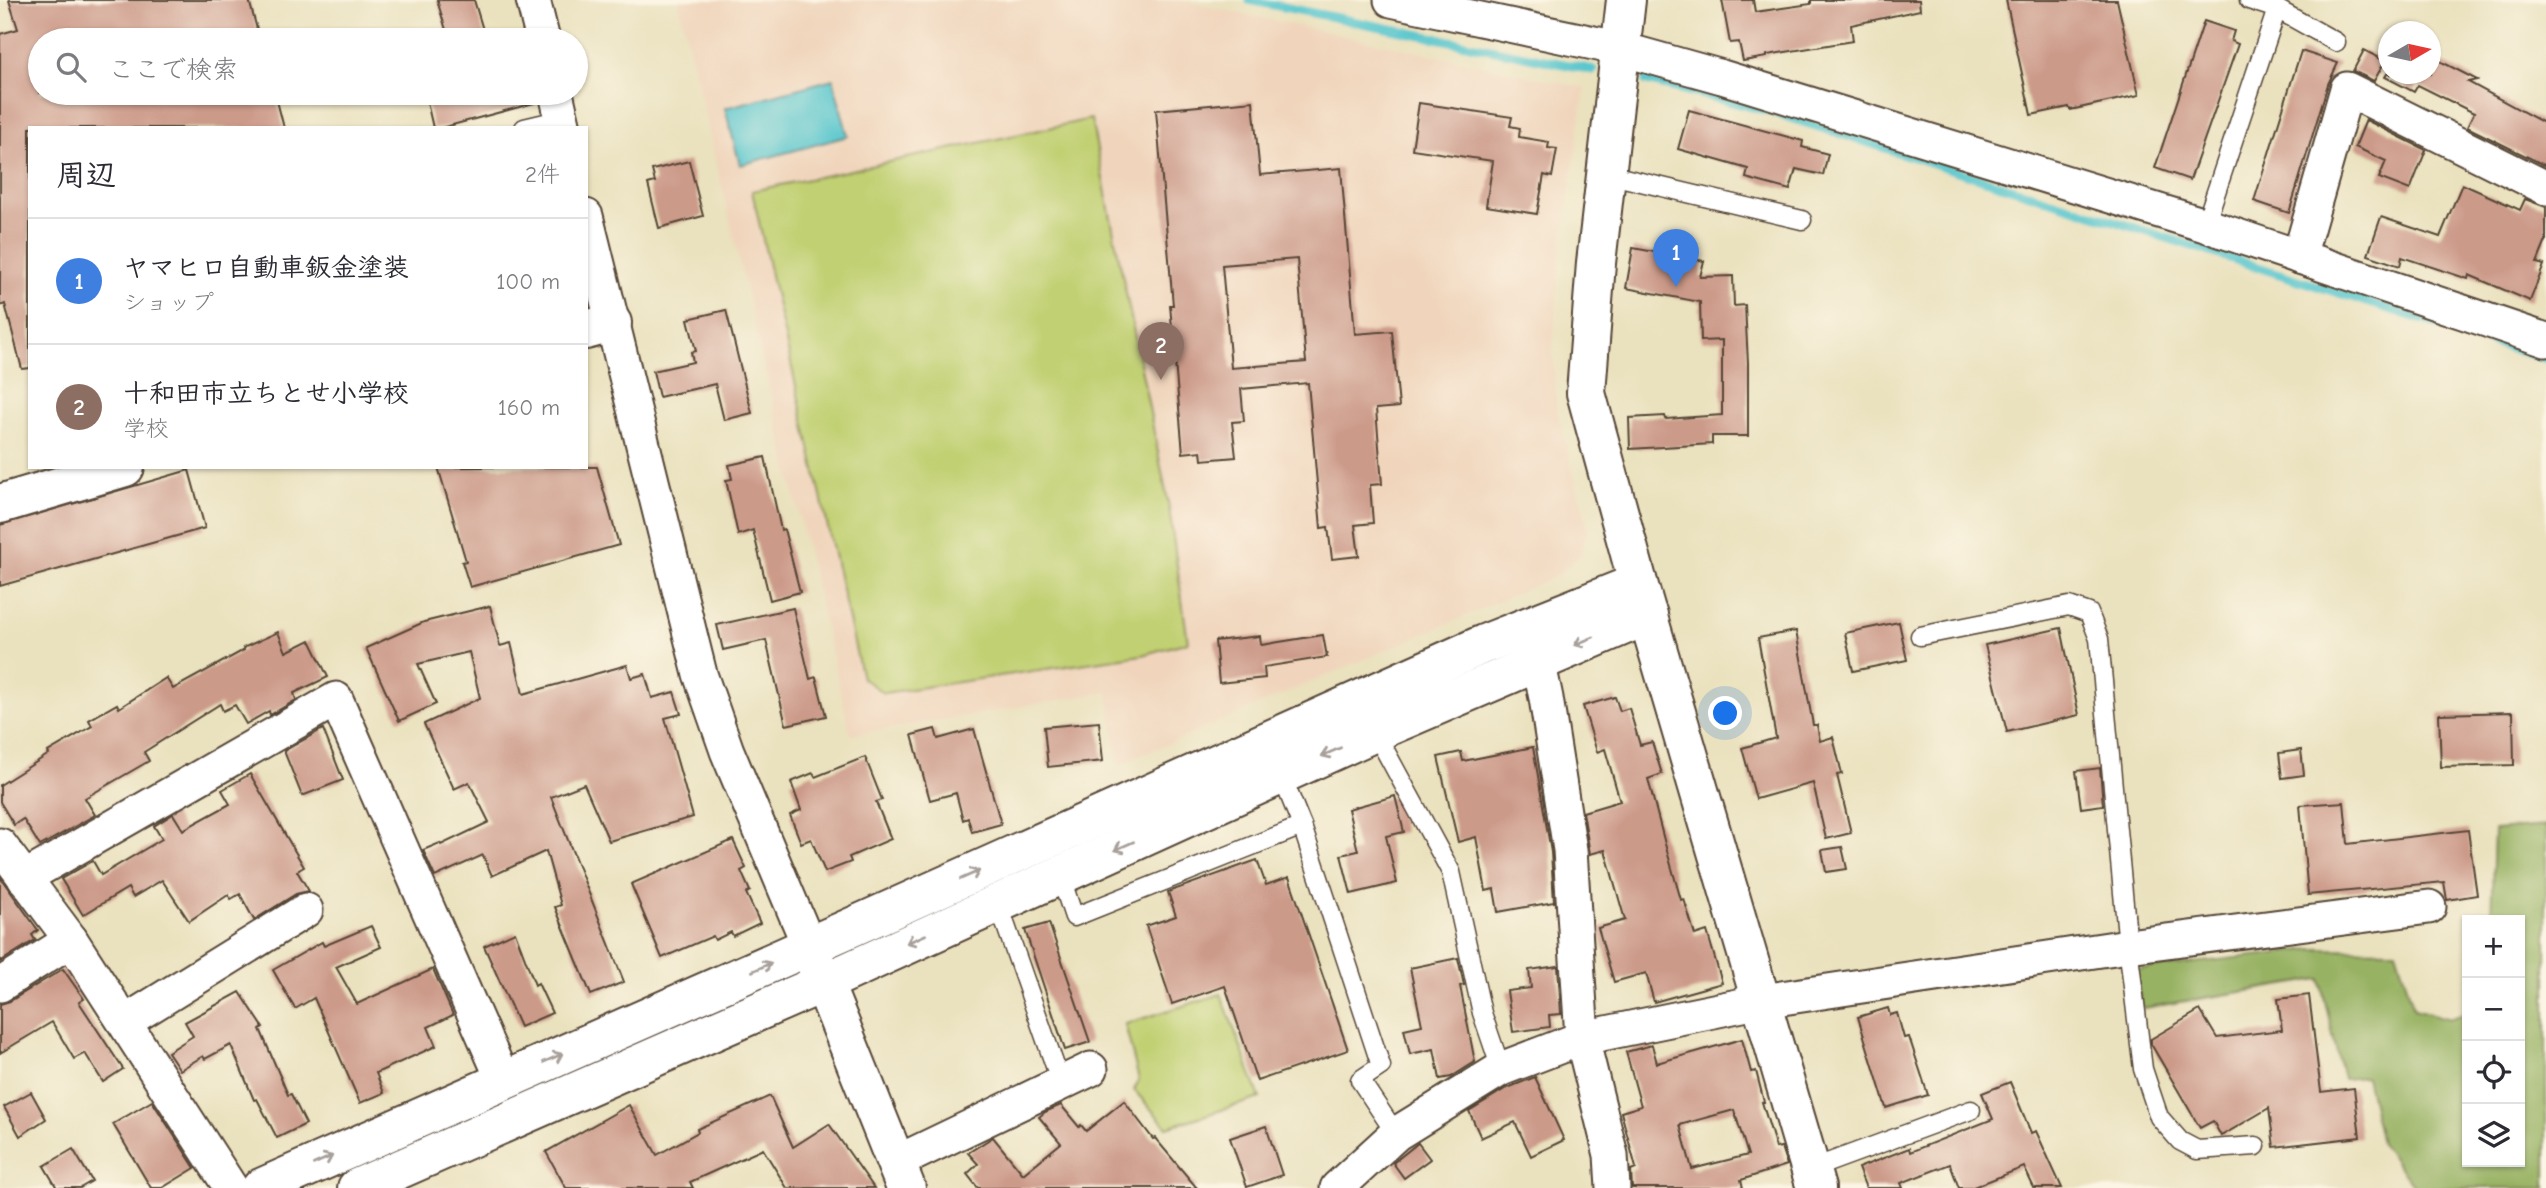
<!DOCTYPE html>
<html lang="ja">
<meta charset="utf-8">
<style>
:root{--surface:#fff;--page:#f2f2f3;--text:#2b2b33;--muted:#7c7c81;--line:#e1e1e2;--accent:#c8321e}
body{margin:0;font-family:"Comic Neue","Klee One",sans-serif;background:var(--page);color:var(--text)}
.controls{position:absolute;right:21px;bottom:21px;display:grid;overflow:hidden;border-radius:0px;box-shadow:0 2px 5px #0004}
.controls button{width:63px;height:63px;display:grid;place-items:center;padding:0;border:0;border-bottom:2px solid var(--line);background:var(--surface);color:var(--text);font:35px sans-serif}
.compass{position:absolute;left:2378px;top:21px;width:63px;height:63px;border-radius:50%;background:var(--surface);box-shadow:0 2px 5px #0004;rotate:81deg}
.you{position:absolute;left:1726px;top:714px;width:24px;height:24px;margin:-18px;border:5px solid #fff;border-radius:50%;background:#1a73e8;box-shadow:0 0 0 10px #1a73e833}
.badge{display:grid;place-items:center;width:46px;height:46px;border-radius:50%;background:var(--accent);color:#fff;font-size:23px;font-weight:700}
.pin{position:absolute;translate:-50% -58px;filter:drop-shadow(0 2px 4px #0008)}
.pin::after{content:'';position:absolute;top:37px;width:24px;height:21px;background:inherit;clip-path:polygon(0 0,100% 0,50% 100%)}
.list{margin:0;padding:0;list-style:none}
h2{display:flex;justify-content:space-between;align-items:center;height:91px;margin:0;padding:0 28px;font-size:30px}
h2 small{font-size:23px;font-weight:400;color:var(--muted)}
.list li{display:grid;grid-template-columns:46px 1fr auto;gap:21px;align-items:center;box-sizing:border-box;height:126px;padding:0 28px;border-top:2px solid var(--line)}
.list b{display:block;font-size:26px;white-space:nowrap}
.list p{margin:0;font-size:23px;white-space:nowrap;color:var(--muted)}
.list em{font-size:23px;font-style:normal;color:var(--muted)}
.icon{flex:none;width:38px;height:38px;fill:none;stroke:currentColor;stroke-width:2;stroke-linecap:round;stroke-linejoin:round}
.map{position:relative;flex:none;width:2546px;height:1188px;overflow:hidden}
.search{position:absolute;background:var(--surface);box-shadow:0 2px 5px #0004;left:28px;top:28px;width:560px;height:77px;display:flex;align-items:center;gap:18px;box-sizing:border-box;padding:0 24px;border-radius:38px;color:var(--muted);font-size:26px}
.panel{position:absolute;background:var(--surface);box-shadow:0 2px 5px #0004;left:28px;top:126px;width:560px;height:343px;border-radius:0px}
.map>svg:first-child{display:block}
</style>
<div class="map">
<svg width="2546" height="1188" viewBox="0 0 2546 1188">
<rect width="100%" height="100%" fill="#fcf5e5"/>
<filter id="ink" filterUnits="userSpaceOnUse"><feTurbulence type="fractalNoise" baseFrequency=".0143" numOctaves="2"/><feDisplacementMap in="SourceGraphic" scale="14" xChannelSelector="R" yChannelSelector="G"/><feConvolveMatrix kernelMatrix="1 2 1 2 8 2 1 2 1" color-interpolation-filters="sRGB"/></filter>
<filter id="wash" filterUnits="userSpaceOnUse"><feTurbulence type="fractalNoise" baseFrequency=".00686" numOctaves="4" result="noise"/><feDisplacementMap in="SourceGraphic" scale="28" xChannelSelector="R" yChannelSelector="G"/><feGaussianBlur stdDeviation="1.57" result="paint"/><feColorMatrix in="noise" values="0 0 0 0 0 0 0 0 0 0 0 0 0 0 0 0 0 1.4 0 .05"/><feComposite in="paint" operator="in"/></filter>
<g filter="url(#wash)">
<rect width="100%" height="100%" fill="#eae1be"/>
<path fill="#f0d5bc" d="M678,0H1178L1585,88L1560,254L1553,354L1556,407L1588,528L1580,555L1557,576L1119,765L1108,692L851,735Z"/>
<g fill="#c1d072" stroke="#7e7d48" stroke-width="2">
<path d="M1091,119L1168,502L1188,642L1142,655L884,693L862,678L752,191Z"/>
<path d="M1221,994L1260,1098L1167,1127L1134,1090L1139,1080L1125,1024Z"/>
</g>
<path fill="#98b264" stroke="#6a6e41" stroke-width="2" d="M2546,826V1188H2416L2381,1143L2366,1077L2343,1079L2320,979L2143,1008L2133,970L2313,949L2396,950L2414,1009L2450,1019L2467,1011V1162H2520V920H2491L2494,830Z"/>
<path fill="#59c6cd" stroke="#4a7876" stroke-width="2" d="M833,79L848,136L740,165L725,108Z"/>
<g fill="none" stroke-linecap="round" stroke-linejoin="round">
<g stroke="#59c6cd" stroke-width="9">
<path d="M1249,0L1593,70"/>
<path d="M1646,81L1769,111L2546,359"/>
</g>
</g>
<g id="blocks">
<g fill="#cc9a89" fill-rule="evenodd">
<path d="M9,0H249L260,40H40V93H275L284,128H30V368L22,369L5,304L0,306V34L18,29Z"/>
<path d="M437,0H474L486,40H449Z"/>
<path d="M1722,0H1753L1755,12L1811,4V0H1919L1920,10L1851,25L1853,41L1767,55V57L1743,61L1739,42L1730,43Z"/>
<path d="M2006,0H2117L2139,95L2070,110L2069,107L2031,115Z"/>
<path d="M2204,21L2234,31L2231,41L2238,44L2190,180L2155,168Z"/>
<path d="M2364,50L2385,61L2374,81L2353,71Z"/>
<path d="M2301,51L2338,63L2328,84L2289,213L2254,201Z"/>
<path d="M2431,51L2434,53L2432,57L2477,80L2468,82L2546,124V166L2467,127L2474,113L2418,85L2414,92L2385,77L2389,71V74H2431Z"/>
<path d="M462,93H537L538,102L441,128H433L427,102Z"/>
<path d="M1253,101L1260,175L1341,168L1355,334L1392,331L1399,407L1376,409L1382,484L1370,485L1373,523L1355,525L1359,556L1332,559L1328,527L1321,528L1308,383L1241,389L1244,421L1232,422L1236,457L1202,460L1201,451L1183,453L1170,305H1173L1156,110ZM1297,259L1306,362L1231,368L1222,265Z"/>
<path d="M1419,103L1512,117L1510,126L1520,128L1519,137L1549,142L1548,148L1557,149L1552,177L1544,175L1537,214L1486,206L1493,161L1412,149Z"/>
<path d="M1689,110L1803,141L1802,147L1828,154L1823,175L1796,169L1790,190L1746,178L1748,169L1678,149Z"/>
<path d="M2366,120L2426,150L2410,190L2379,178L2386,161L2355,147Z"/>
<path d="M689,161L703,216L659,228L648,184L655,182L652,170Z"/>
<path d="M2462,184L2520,210L2525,199L2546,207V241L2537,263L2544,265L2530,301L2469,275L2468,279L2402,257L2400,266L2368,255L2381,217L2440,237Z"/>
<path d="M1633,248L1704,261L1700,277L1733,276L1734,306L1745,305L1748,363V436H1712V444L1630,449L1629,418L1665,416L1666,419L1722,415V340L1701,341L1700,302L1626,288Z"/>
<path d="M726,310L752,413L724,420L715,384L659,397L653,371L693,362L691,352L696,351L688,319Z"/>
<path d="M765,457L781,530L784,529L800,592L770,600L753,530L738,535L726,480L732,479L729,465Z"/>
<path d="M438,467H597L619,545L470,587L462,562L466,561Z"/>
<path d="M189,470L205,528L0,586V525Z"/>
<path d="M490,606L500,646L511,643L523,694L627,665L631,678L645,674L652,698L674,692L681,714L665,718L693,817L609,841L584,784L551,797L624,982L591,995L555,907L561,905L546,851L492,876L483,855L435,877L423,850L440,843L441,845L489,822L469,782L454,789L424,724L480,698L469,652L418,664L436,704L399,721L366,648L424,622Z"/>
<path d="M793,608L810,679L816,677L826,716L786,725L766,640L723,650L717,625Z"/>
<path d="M1899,622L1907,660L1853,671L1845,633Z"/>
<path d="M2061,628L2079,715L2007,732L1985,645Z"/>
<path d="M1796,631L1813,725H1817L1820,741L1833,737L1842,774L1837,775L1851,833L1826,839L1813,783L1756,799L1742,748L1776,738L1758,638Z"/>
<path d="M278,632L286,652L310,640L328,677L294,693L296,700L270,715L269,711L246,724L235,705L223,711L220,704L144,752L149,761L85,798L95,815L40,846L23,819L14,825L0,802V785L49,754L48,752L92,726L89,720L117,704L119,708L166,678L173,689L244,650L243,648Z"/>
<path d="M1323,635L1327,657L1264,667L1265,678L1219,683L1215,641L1260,636L1261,645Z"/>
<path d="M1615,697L1620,711L1629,708L1640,745L1652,742L1662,774L1648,779L1665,844L1681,900L1684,899L1695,935L1707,931L1722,983L1654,1002L1646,973L1614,982L1598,928L1625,920L1605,850L1590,854L1583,812L1620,801L1605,749L1597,752L1583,706Z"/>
<path d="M2513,712L2514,765L2441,767L2439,714Z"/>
<path d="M1099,722L1103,761L1048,767L1044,727Z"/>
<path d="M323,729L343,780L302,796L284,751Z"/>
<path d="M935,729L938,739L974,729L1001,824L972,832L968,818L963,820L956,793L930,800L912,735Z"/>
<path d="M1533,747L1551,852L1554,902L1498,912L1494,889L1486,891L1476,837L1458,842L1438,757L1461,752L1463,761Z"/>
<path d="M2301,750L2304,775L2282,778L2279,753Z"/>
<path d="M865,757L882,800L876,802L891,839L849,857L851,862L825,872L811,839L801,843L790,815L801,810L791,782L813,773L815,777Z"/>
<path d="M2100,768L2103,805L2081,808L2076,771Z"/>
<path d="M250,774L304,867L297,871L309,891L296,894L254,920L240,894L231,899L228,895L189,921L162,880L133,897L128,888L83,915L61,879L93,861L101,875L162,839L154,826L173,814L183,830L230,804L222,790Z"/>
<path d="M1395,796L1404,832L1386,836L1397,883L1351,894L1341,855L1358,851L1348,809Z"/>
<path d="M2344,802L2348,844L2468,830L2477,895L2447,900L2444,882L2308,895L2300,805Z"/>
<path d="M733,840L746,868L741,871L750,891L746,893L760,923L733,936L731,932L715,940L713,936L662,958L631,884Z"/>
<path d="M1842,847L1847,869L1826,872L1822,850Z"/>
<path d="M1257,860L1266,885L1289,877L1348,1050L1257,1081L1225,986L1172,1004L1146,926L1176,916L1168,892Z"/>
<path d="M0,877L38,930L32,935L35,940L0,962Z"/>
<path d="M1049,923L1090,1042L1065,1050L1025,930Z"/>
<path d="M371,926L381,947L336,967L357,1004L433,969L453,1015L428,1027L436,1046L376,1073L384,1093L360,1103L314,998L295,1009L273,970L322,942L324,946Z"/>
<path d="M515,932L535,985L538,983L552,1013L520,1027L484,946Z"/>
<path d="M1458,958L1464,985L1460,986L1475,1062L1451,1077L1440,1079L1434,1049L1410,1054L1404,1029L1422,1025L1410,968Z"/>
<path d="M1558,966L1561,1014L1549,1015L1550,1027L1513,1032L1507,991L1531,988L1529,970Z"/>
<path d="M63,969L84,999L79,1002L123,1069L103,1082L85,1053L74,1059L52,1022L0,1053V1004L10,1001Z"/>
<path d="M240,992L263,1027L260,1029L288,1095L291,1094L306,1124L277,1138L257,1099L254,1100L231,1045L205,1059L203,1056L180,1070L168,1052L193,1036L185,1022Z"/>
<path d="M2309,995L2321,1092L2354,1088L2360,1137L2274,1147L2269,1108L2221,1136L2213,1121L2200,1128L2151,1044V1039L2200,1010L2217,1038L2282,1030L2278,999Z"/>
<path d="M1888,1008L1890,1015L1897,1013L1904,1038L1909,1037L1928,1095L1886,1108L1858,1017Z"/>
<path d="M1742,1039L1751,1072L1756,1071L1764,1102H1762L1776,1148L1781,1147L1787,1165L1741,1180L1743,1188H1632L1631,1170L1636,1168L1621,1112L1641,1106L1626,1052L1652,1045L1657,1063ZM1734,1110L1748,1155L1692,1169L1680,1125Z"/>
<path d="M1535,1077L1564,1140L1531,1156L1515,1122L1481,1138L1469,1111L1505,1089Z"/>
<path d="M2010,1082L2031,1133L2036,1131L2062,1188H2034L2024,1167L1971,1188H1959L1950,1164L1901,1183L1903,1188H1866L1858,1168L1909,1148L1910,1152L1993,1119L1982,1093Z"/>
<path d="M31,1092L46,1119L20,1136L4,1107Z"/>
<path d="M770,1096L793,1147L829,1124L874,1188H787L763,1149L690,1182L693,1188H566L546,1152L629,1105L657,1155L698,1132L697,1129Z"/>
<path d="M152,1101L195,1168L162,1188H151L113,1124Z"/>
<path d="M1124,1101L1153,1139L1155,1138L1197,1188H978L967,1174L978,1164L968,1153L993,1137L1023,1174L1061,1143L1039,1117L1045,1112L1061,1105L1079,1127L1081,1125L1086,1131Z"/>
<path d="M1266,1126L1282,1175L1247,1187L1230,1138Z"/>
<path d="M1418,1143L1430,1159L1404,1178L1393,1163Z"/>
<path d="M73,1149L92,1181L80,1188H57L44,1166Z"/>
</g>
</g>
</g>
<g filter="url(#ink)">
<use href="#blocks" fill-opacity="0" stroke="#554536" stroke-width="2"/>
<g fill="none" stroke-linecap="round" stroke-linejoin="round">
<g stroke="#554536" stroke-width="21">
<g id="service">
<path d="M2249,0L2277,9L2336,42"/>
<path d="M524,128L562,119"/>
<path d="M1607,174L1802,220"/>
<path d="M2205,225L2277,9"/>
<path d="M1920,636L2069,606L2089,613L2099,639L2128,946L2143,1069L2159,1117L2180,1141L2197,1150L2256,1146"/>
<path d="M1375,732L1451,872L1482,1013L1501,1069"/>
<path d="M1302,826L1381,1066L1360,1080L1396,1134"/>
<path d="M1060,875L1074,917L1302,826L1281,774"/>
<path d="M998,903L1061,1083"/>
<path d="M1811,1169L1971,1110"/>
</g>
</g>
<g stroke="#554536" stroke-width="37">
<g id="minor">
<path d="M533,0L543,40"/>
<path d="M1391,0L1622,49L1722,77L2205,225L2546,340"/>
<path d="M556,93L564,128"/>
<path d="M586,216L700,674L727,751L809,946"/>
<path d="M2299,257L2347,89L2546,188"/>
<path d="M1538,660L1546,698L1570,850L1582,1038L1611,1155L1613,1188"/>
<path d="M0,845L71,940L231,1188"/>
<path d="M24,878L336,699L503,1080"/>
<path d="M0,985L71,940"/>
<path d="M125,1022L306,910"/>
<path d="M895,1163L1091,1069"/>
<path d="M1337,1188L1396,1134L1501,1069L1582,1038L1762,1001L2128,946L2429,907"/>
</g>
</g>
<g stroke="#554536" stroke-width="42">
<g id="tertiary">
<path d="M1626,0L1596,263L1586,393L1638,583L1816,1188"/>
<path d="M586,330L612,323"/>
<path d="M0,504L125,467"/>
<path d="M814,959L906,1188"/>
<path d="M261,1188L850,928L1484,644L1638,583"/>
<path d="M357,1188L823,983L1375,732L1648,615"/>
</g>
</g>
<use href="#service" stroke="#fff" stroke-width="18"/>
<use href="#minor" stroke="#fff" stroke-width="33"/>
<use href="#tertiary" stroke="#fff" stroke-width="38"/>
</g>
<defs><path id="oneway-shaft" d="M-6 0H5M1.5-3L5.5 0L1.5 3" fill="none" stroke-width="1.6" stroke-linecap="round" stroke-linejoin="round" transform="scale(1.75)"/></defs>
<g stroke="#a79f9a">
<use href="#oneway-shaft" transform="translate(1584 641) rotate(158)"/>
<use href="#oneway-shaft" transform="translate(1331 752) rotate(156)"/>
<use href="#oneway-shaft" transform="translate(1124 846) rotate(156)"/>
<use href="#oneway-shaft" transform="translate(970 875) rotate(-24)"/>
<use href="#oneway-shaft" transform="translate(916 939) rotate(156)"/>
<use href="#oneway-shaft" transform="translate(762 967) rotate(-24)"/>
<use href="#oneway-shaft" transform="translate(553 1058) rotate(-24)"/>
<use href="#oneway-shaft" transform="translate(323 1160) rotate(-24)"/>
</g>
</g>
</svg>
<div class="controls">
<button>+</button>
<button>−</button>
<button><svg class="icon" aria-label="locate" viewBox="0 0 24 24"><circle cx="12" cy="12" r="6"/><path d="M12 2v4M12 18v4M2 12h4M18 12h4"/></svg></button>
<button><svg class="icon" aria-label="layers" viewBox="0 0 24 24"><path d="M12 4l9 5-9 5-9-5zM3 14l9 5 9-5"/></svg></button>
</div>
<svg class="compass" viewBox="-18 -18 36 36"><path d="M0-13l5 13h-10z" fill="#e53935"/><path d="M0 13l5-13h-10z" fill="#7c7c81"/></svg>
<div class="you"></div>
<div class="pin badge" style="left:1676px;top:287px;background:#3f7fe0">1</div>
<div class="pin badge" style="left:1161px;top:380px;background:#8d6e63">2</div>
<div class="search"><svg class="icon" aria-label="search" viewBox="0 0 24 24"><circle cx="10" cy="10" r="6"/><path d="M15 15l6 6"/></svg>ここで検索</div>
<section class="panel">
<h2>周辺<small>2件</small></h2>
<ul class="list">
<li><span class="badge" style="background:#3f7fe0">1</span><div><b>ヤマヒロ自動車鈑金塗装</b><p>ショップ</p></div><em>100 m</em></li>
<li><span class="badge" style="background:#8d6e63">2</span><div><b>十和田市立ちとせ小学校</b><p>学校</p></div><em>160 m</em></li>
</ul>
</section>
</div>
